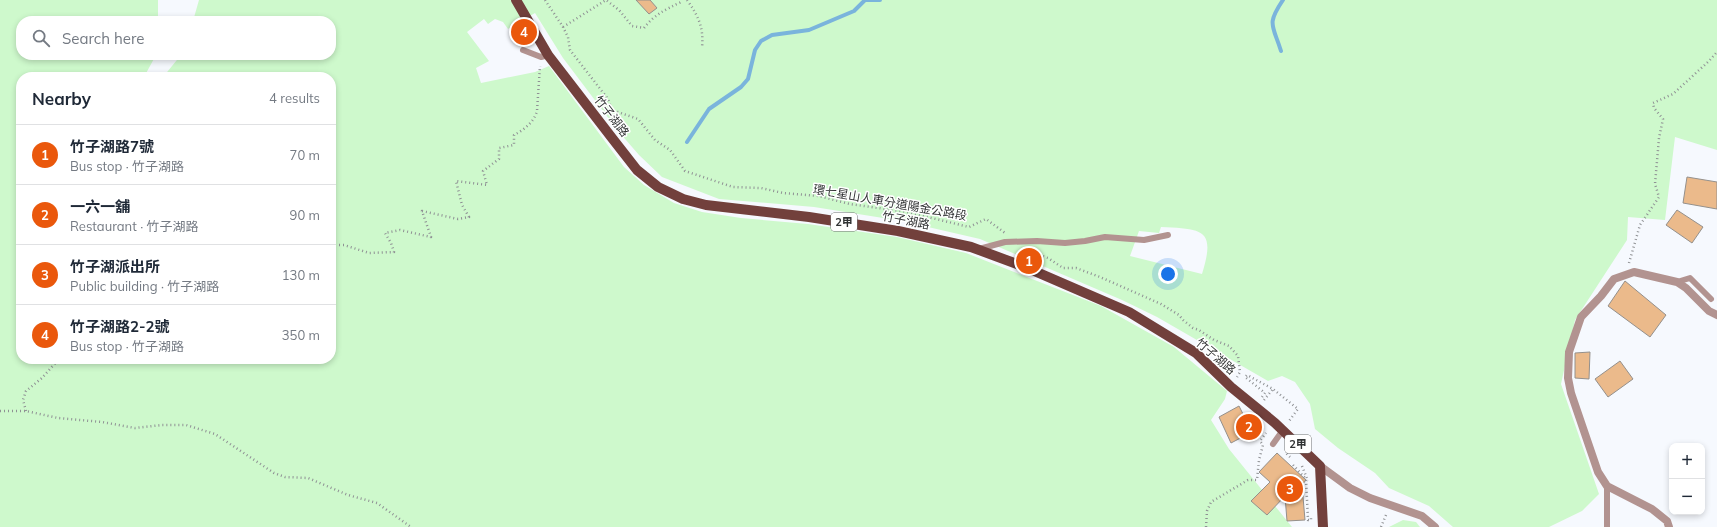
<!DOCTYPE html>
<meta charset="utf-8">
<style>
:root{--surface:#fff;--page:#f6f6f7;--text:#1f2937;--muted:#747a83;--line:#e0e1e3;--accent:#ea580c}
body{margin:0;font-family:Mulish,"Noto Sans TC",sans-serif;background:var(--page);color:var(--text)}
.controls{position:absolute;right:12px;bottom:12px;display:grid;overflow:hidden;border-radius:8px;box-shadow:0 2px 6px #0003}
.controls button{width:36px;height:36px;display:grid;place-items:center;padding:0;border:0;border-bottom:1px solid var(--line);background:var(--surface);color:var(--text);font:20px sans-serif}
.you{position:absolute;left:1168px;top:274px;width:14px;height:14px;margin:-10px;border:3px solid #fff;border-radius:50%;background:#1a73e8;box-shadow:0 0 0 6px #1a73e833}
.badge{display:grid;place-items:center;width:26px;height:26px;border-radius:50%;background:var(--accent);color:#fff;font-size:13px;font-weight:700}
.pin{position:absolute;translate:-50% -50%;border:2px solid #fff;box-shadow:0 1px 4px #0006}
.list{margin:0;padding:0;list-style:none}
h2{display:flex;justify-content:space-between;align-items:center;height:52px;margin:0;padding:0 16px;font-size:17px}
h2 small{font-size:13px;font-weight:400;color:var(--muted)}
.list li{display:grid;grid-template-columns:26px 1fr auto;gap:12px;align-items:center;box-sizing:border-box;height:60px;padding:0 16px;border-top:1px solid var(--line)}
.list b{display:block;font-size:15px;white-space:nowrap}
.list p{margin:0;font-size:13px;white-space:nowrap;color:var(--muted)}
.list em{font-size:13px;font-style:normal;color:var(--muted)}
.icon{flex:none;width:22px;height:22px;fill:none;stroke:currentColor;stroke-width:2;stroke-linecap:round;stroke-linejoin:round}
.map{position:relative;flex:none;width:1717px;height:527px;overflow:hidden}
.search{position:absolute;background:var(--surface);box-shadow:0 2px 6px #0003;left:16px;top:16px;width:320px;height:44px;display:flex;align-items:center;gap:10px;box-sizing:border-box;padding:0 14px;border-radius:16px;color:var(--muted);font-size:15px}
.panel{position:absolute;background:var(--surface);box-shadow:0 2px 6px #0003;left:16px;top:72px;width:320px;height:292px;border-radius:16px}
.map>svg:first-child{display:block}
</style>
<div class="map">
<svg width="1717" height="527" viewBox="0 0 1717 527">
<rect width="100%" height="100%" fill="#f6f9fe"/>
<g fill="#cef9cc" fill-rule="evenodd">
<path d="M0,0H158V21H21V55H156L144,77H21V359H331V77H163L181,55H331V21H193L199,0H1717V150L1675,137L1665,220L1628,217L1627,240L1575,320L1561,384L1599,494L1582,511L1549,527H1453L1429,506L1389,488L1375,473L1338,448L1315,429L1310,404L1295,382L1282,376L1268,381L1157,317L1122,300L980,239L902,221L814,207L719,199L662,177L639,155L619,132L563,58L535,13L508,29L503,22L495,19L488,24L484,19L467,32L489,61L476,68L481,83L535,72L549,66L624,167L644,185L674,203L702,212L741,218L808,224L897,237L966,253L1101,306L1174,347L1227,391L1225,399L1211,420L1229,449L1292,527H0ZM1161,227C1203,229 1216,229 1202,274L1130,256L1139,231L1159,233Z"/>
<path d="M1403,520L1416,522L1420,527H1389Z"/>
</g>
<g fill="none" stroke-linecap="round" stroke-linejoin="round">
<g stroke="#7ab4dc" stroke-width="4">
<path d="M1281,51C1273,25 1266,25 1283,0"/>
<path d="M687,142L709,109L741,87L748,79L755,50L761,41L772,35L809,30L854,11L865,0H880"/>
</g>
</g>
<g fill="#ebba8b" stroke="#94908c">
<path d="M636,0H650L657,8L649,14Z"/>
<path d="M1687,177L1717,182V209L1683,203Z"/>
<path d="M1677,210L1703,227L1692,243L1666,225Z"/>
<path d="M1625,281L1666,315L1650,337L1608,306Z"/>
<path d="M1590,352L1589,379L1575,378V353Z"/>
<path d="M1620,361L1633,379L1608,397L1595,379Z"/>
<path d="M1239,406L1252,432L1231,443L1219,417Z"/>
<path d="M1277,453L1306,480L1302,485L1305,520L1287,521L1285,496L1267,515L1251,501L1270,482L1259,472Z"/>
</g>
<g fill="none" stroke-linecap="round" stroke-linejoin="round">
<g stroke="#8f9194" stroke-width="2.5" stroke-dasharray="1 3" stroke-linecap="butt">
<path d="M545,0L563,27L568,37L570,50L608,99L612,110L638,119L655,140L670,150L685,171L733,187L761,188L783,193L819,196L850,204L907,212L969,227L986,219L1005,233"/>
<path d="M687,0C698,15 704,28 702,47"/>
<path d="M563,27L606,0L619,10L632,26L644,28C655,14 665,10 681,2V0"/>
<path d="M331,245H344L369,253L394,252L391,243L385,233L400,230L431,237L422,211L458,219L469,217L462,205L456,181L487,185L483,171L499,159V148L514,145V135C524,130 534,122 537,111L540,66"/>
<path d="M1028,251L1048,258L1063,268H1076L1100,277L1161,304L1179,315L1183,320L1193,328L1199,330L1214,340L1229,346L1238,356L1240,372L1237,377"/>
<path d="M1629,263L1640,225L1659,197L1655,184L1659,138L1663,119L1654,108L1653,103L1673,94L1709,61L1717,52"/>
<path d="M1262,397L1265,393L1245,377L1247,375L1273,389L1298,409L1289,421"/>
<path d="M1264,400L1273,389"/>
<path d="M0,411H26L58,418L102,422L135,428L162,425H186L215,434L274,473L285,477L308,478L348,495L377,503L411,527"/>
<path d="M26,411L23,400L26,391L42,378L59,359"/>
<path d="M1287,450L1286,453L1290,457"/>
<path d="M1293,465L1306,479L1308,520H1311V518"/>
<path d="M1302,466L1308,481"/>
<path d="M1206,527L1207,511L1211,502L1248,480H1257L1259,460L1263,445L1260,441L1266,433"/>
<path d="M1381,527L1386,515"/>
</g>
<g stroke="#b29390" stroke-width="6">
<path d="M523,50L541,57L548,55"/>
<path d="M979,249L1005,242L1037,241L1065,243L1085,241L1105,237L1144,240L1168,235"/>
<path d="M1677,282L1690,278L1711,299"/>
<path d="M1273,444L1283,430"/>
<path d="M1607,527V486"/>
</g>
<g stroke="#b29390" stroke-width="8">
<path d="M1320,466L1350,488L1370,498L1422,516L1435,527"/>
<path d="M1669,527L1667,521L1652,509L1607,486L1598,472L1571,393L1568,378L1569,352L1581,317L1601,296L1614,279L1634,272L1677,282L1686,288L1709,311L1717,315"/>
</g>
<path stroke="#72403c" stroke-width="10" d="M516,0L548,55L612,138L637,170L658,187L683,199L706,205L809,217L898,231L971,247L1025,267L1129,312L1196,353L1231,387L1275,423L1320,466L1323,527"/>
</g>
<g text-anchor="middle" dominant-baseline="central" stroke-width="3" stroke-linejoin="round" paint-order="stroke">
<g fill="#fff" stroke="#6f7071" stroke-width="1">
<rect x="831" y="213" width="26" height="18" rx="3"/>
<rect x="1285" y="435" width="26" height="18" rx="3"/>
</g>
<g font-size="11" font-weight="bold" fill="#313334">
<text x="844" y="222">2甲</text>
<text x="1298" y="444">2甲</text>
</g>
<g font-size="12" fill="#313334" stroke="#fff">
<text transform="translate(612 116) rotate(52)">竹子湖路</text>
<text transform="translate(890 202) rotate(10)">環七星山人車分道陽金公路段</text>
<text transform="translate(906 220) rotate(11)">竹子湖路</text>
<text transform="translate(1216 356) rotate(41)">竹子湖路</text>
</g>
</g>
</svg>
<div class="controls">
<button>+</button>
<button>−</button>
</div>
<div class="you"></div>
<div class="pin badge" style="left:1029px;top:261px">1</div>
<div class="pin badge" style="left:1249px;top:427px">2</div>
<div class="pin badge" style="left:1290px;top:489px">3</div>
<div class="pin badge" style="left:524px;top:32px">4</div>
<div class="search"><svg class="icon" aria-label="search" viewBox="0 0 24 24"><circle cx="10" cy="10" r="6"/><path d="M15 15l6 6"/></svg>Search here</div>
<section class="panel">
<h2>Nearby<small>4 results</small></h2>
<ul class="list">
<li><span class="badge">1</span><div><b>竹子湖路7號</b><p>Bus stop · 竹子湖路</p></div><em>70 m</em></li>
<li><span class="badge">2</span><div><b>一六一舖</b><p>Restaurant · 竹子湖路</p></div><em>90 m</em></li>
<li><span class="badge">3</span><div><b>竹子湖派出所</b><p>Public building · 竹子湖路</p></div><em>130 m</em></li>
<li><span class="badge">4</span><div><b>竹子湖路2-2號</b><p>Bus stop · 竹子湖路</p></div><em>350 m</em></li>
</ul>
</section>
</div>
